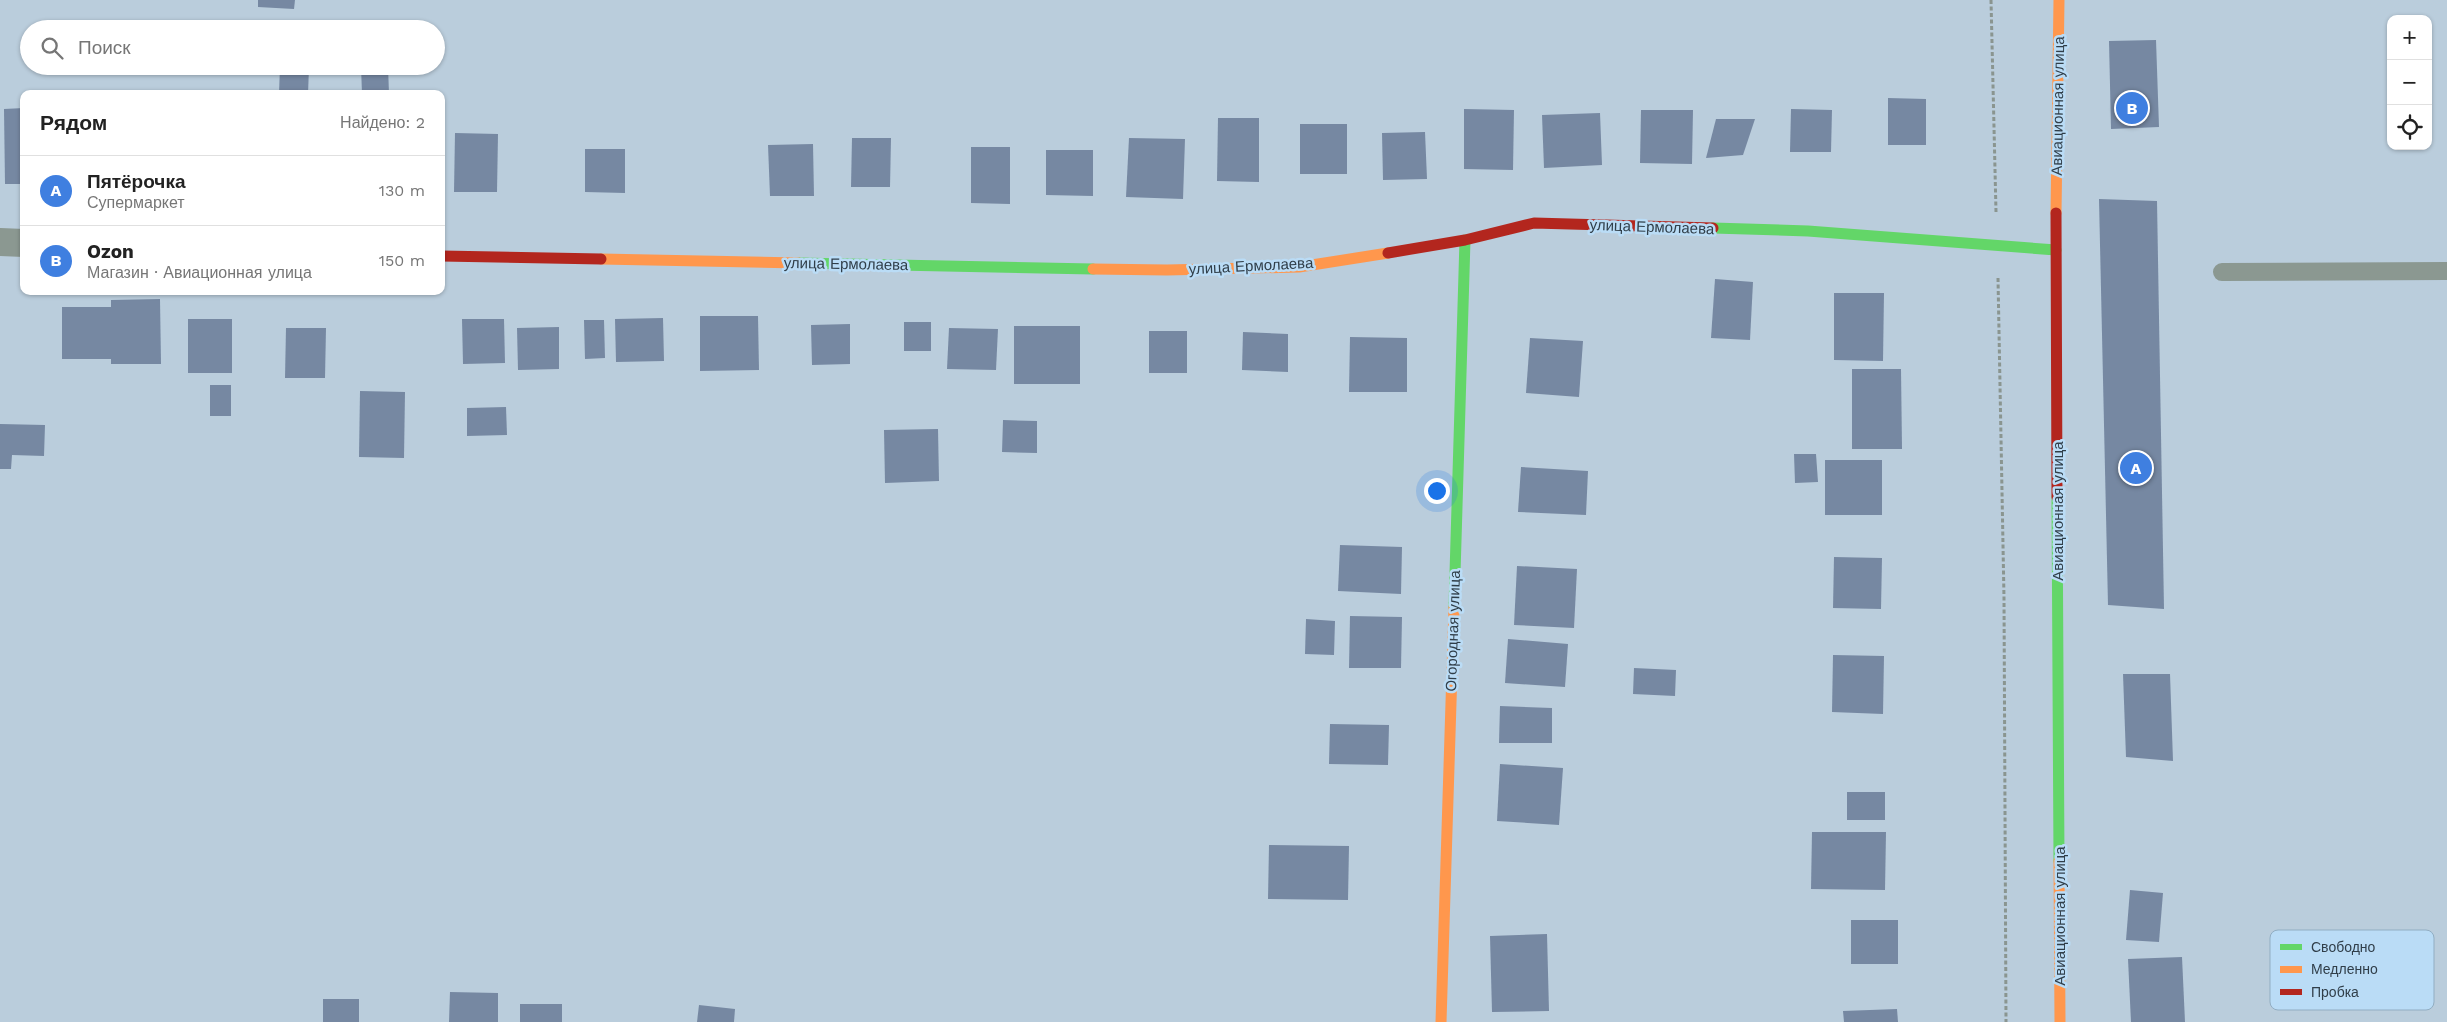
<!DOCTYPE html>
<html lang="ru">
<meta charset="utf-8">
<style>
:root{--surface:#fff;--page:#f6f6f6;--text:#222;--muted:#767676;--line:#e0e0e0;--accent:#60707c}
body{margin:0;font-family:"Work Sans",sans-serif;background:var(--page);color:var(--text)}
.controls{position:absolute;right:15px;top:15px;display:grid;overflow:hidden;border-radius:10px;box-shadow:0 1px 4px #0004}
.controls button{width:45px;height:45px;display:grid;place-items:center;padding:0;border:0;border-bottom:1px solid var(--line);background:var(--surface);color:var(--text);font:25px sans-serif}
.you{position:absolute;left:1436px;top:490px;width:18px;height:18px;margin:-12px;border:4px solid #fff;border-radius:50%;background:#1a73e8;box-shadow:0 0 0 8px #1a73e833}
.badge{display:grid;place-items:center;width:32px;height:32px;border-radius:50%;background:var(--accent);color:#fff;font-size:16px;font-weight:700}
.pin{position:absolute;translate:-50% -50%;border:2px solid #fff;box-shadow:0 1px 5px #0006}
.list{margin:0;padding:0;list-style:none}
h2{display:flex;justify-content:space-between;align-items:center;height:65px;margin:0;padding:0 20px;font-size:21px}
h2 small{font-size:16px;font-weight:400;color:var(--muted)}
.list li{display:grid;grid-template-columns:32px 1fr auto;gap:15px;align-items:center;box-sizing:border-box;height:70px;padding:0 20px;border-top:1px solid var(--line)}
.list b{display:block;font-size:19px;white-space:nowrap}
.list p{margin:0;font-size:16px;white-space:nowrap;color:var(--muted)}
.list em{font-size:16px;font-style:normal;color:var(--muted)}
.icon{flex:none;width:28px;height:28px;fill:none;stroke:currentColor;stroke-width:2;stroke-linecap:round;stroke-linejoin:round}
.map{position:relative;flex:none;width:2447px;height:1022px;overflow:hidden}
.search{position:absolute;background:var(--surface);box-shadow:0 1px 4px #0004;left:20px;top:20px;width:425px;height:55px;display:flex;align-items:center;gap:12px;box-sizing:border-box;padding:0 18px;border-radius:28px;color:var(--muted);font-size:19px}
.panel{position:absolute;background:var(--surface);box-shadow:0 1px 4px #0004;left:20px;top:90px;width:425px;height:205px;border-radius:10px}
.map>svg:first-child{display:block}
</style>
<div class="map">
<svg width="2447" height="1022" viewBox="0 0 2447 1022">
<rect width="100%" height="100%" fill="#bacddc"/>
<g fill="#7688a2">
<path d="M258,0H295L294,9L258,7Z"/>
<path d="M2156,40L2159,127L2111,129L2109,41Z"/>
<path d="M280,66L309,67L308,94H279Z"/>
<path d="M361,66H388L389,94H362Z"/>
<path d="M1888,98L1926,99V145H1888Z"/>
<path d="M24,108V184H5L4,109Z"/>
<path d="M1464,109L1514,110L1513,170L1464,169Z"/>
<path d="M1791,109L1832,110L1831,152H1790Z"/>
<path d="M1641,110H1693L1692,164L1640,163Z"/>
<path d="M1600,113L1602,165L1544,168L1542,115Z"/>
<path d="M1218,118H1259V182L1217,181Z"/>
<path d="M1716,119H1755L1743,155L1706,158Z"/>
<rect x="1300" y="124" width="47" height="50"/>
<path d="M1425,132L1427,179L1383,180L1382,133Z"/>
<path d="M455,133L498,134L497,192H454Z"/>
<path d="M852,138H891L890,187H851Z"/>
<path d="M1129,138L1185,139L1183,199L1126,197Z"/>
<path d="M813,144L814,196H770L768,145Z"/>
<path d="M971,147H1010V204L971,203Z"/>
<path d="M585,149H625V193L585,192Z"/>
<path d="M1046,150H1093V196L1046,195Z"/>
<path d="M2099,199L2157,201L2164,609L2108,605Z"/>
<path d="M1715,279L1753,282L1750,340L1711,338Z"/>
<path d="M1834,293H1884L1883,361L1834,360Z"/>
<path d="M160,299L161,364H111V300Z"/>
<rect x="62" y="307" width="49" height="52"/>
<path d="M700,316H758L759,370L700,371Z"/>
<path d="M663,318L664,361L616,362L615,319Z"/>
<rect x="188" y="319" width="44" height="54"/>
<path d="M462,319H504L505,363L463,364Z"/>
<path d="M584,320H604L605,358L585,359Z"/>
<rect x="904" y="322" width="27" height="29"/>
<path d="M850,324V364L812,365L811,325Z"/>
<rect x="1014" y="326" width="66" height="58"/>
<path d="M559,327V369L518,370L517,328Z"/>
<path d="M286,328H326L325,378H285Z"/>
<path d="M949,328L998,329L996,370L947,369Z"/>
<rect x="1149" y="331" width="38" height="42"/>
<path d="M1243,332L1288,334V372L1242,370Z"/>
<path d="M1350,337L1407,338V392H1349Z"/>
<path d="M1530,338L1583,341L1579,397L1526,393Z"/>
<path d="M1852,369H1901L1902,449H1852Z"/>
<rect x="210" y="385" width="21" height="31"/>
<path d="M360,391L405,392L404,458L359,457Z"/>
<path d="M506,407L507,435L467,436V408Z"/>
<path d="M1003,420L1037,421V453L1002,452Z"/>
<path d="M0,424L45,425L44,456L12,455L11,469H0Z"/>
<path d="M938,429L939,481L885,483L884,430Z"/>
<path d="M1794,454H1816L1818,482L1795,483Z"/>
<rect x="1825" y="460" width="57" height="55"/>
<path d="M1521,467L1588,471L1586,515L1518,512Z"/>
<path d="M1340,545L1402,547L1401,594L1338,591Z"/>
<path d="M1834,557L1882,558L1881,609L1833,608Z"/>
<path d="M1517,566L1577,569L1574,628L1514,625Z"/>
<path d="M1350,616L1402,617L1401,668H1349Z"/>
<path d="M1306,619L1335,621L1334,655L1305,654Z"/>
<path d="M1508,639L1568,644L1565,687L1505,683Z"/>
<path d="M1833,655L1884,656L1883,714L1832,712Z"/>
<path d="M1634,668L1676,670L1675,696L1633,694Z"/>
<path d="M2123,674H2170L2173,761L2126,757Z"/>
<path d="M1500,706L1552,708V743H1499Z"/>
<path d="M1330,724L1389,725L1388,765L1329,764Z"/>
<path d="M1500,764L1563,768L1559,825L1497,821Z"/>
<rect x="1847" y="792" width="38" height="28"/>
<path d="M1812,832H1886L1885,890L1811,889Z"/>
<path d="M1269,845L1349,846L1348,900L1268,899Z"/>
<path d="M2130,890L2163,893L2159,942L2126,940Z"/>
<rect x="1851" y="920" width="47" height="44"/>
<path d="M1547,934L1549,1011L1492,1012L1490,936Z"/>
<path d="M2182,957L2185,1022H2131L2128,959Z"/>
<path d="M450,992L498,993V1022H449Z"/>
<rect x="323" y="999" width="36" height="23"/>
<rect x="520" y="1004" width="42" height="18"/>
<path d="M699,1005L735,1009L734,1022H697Z"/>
<path d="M1897,1009L1898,1022H1844L1843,1011Z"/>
</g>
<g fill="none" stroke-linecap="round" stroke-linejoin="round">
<g stroke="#8a9590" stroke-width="3" stroke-dasharray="4 2.5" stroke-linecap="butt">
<path d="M1991,0L1996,212"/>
<path d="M1998,278L2004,598L2006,1022"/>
</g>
<path stroke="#8b9891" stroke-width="18" d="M2222,272L2447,271"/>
<path stroke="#8b9891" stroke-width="28" d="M0,242L24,243"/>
<g stroke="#63d668" stroke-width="11">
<path d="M1713,228L1808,231L2056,250"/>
<path d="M799,263L1093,269"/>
<path d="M2057,497L2059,861"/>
<path d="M1454,607L1465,240"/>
</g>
<g stroke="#ff974d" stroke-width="11">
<path d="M2056,213L2059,0"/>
<path d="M601,259L799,263"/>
<path d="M1093,269L1167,270L1299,267L1388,253"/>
<path d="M2059,861L2060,1022"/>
<path d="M1441,1022L1454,607"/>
</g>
<g stroke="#b3261e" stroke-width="11">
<path d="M2056,213L2057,497"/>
<path d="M1388,253L1465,240L1534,223L1713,228"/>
<path d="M441,256L601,259"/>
</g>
</g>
<g text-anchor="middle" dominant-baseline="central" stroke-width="5" stroke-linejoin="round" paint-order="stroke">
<g font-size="15" fill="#303e49" stroke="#badcf6">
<text transform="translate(2058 106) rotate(-89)">Авиационная улица</text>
<text transform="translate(1652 227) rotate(2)">улица Ермолаева</text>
<text transform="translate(846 264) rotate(1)">улица Ермолаева</text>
<text transform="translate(1251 266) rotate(-3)">улица Ермолаева</text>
<text transform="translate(2058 511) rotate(-90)">Авиационная улица</text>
<text transform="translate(1453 631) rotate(-88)">Огородная улица</text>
<text transform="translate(2060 916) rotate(-90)">Авиационная улица</text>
</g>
</g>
<rect x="2270" y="930" width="164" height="80" rx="8" fill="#badcf6" stroke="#91adc2" stroke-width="1"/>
<rect x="2280" y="944" width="22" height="6" fill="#63d668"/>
<rect x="2280" y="966" width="22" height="7" fill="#ff974d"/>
<rect x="2280" y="989" width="22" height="6" fill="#b3261e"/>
<g font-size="14" fill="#303e49">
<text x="2311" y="952">Свободно</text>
<text x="2311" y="974">Медленно</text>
<text x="2311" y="997">Пробка</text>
</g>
</svg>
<div class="controls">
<button>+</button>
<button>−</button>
<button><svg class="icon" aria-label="locate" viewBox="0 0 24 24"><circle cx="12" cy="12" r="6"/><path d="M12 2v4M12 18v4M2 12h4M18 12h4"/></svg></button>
</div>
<div class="you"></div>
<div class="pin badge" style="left:2136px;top:468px;background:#3f7fe0">A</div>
<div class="pin badge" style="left:2132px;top:108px;background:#3f7fe0">B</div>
<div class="search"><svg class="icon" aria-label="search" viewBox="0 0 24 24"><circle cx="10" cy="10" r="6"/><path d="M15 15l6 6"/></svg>Поиск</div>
<section class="panel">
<h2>Рядом<small>Найдено: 2</small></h2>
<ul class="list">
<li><span class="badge" style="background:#3f7fe0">A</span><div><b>Пятёрочка</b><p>Супермаркет</p></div><em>130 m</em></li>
<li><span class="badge" style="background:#3f7fe0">B</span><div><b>Ozon</b><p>Магазин · Авиационная улица</p></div><em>150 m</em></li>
</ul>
</section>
</div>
